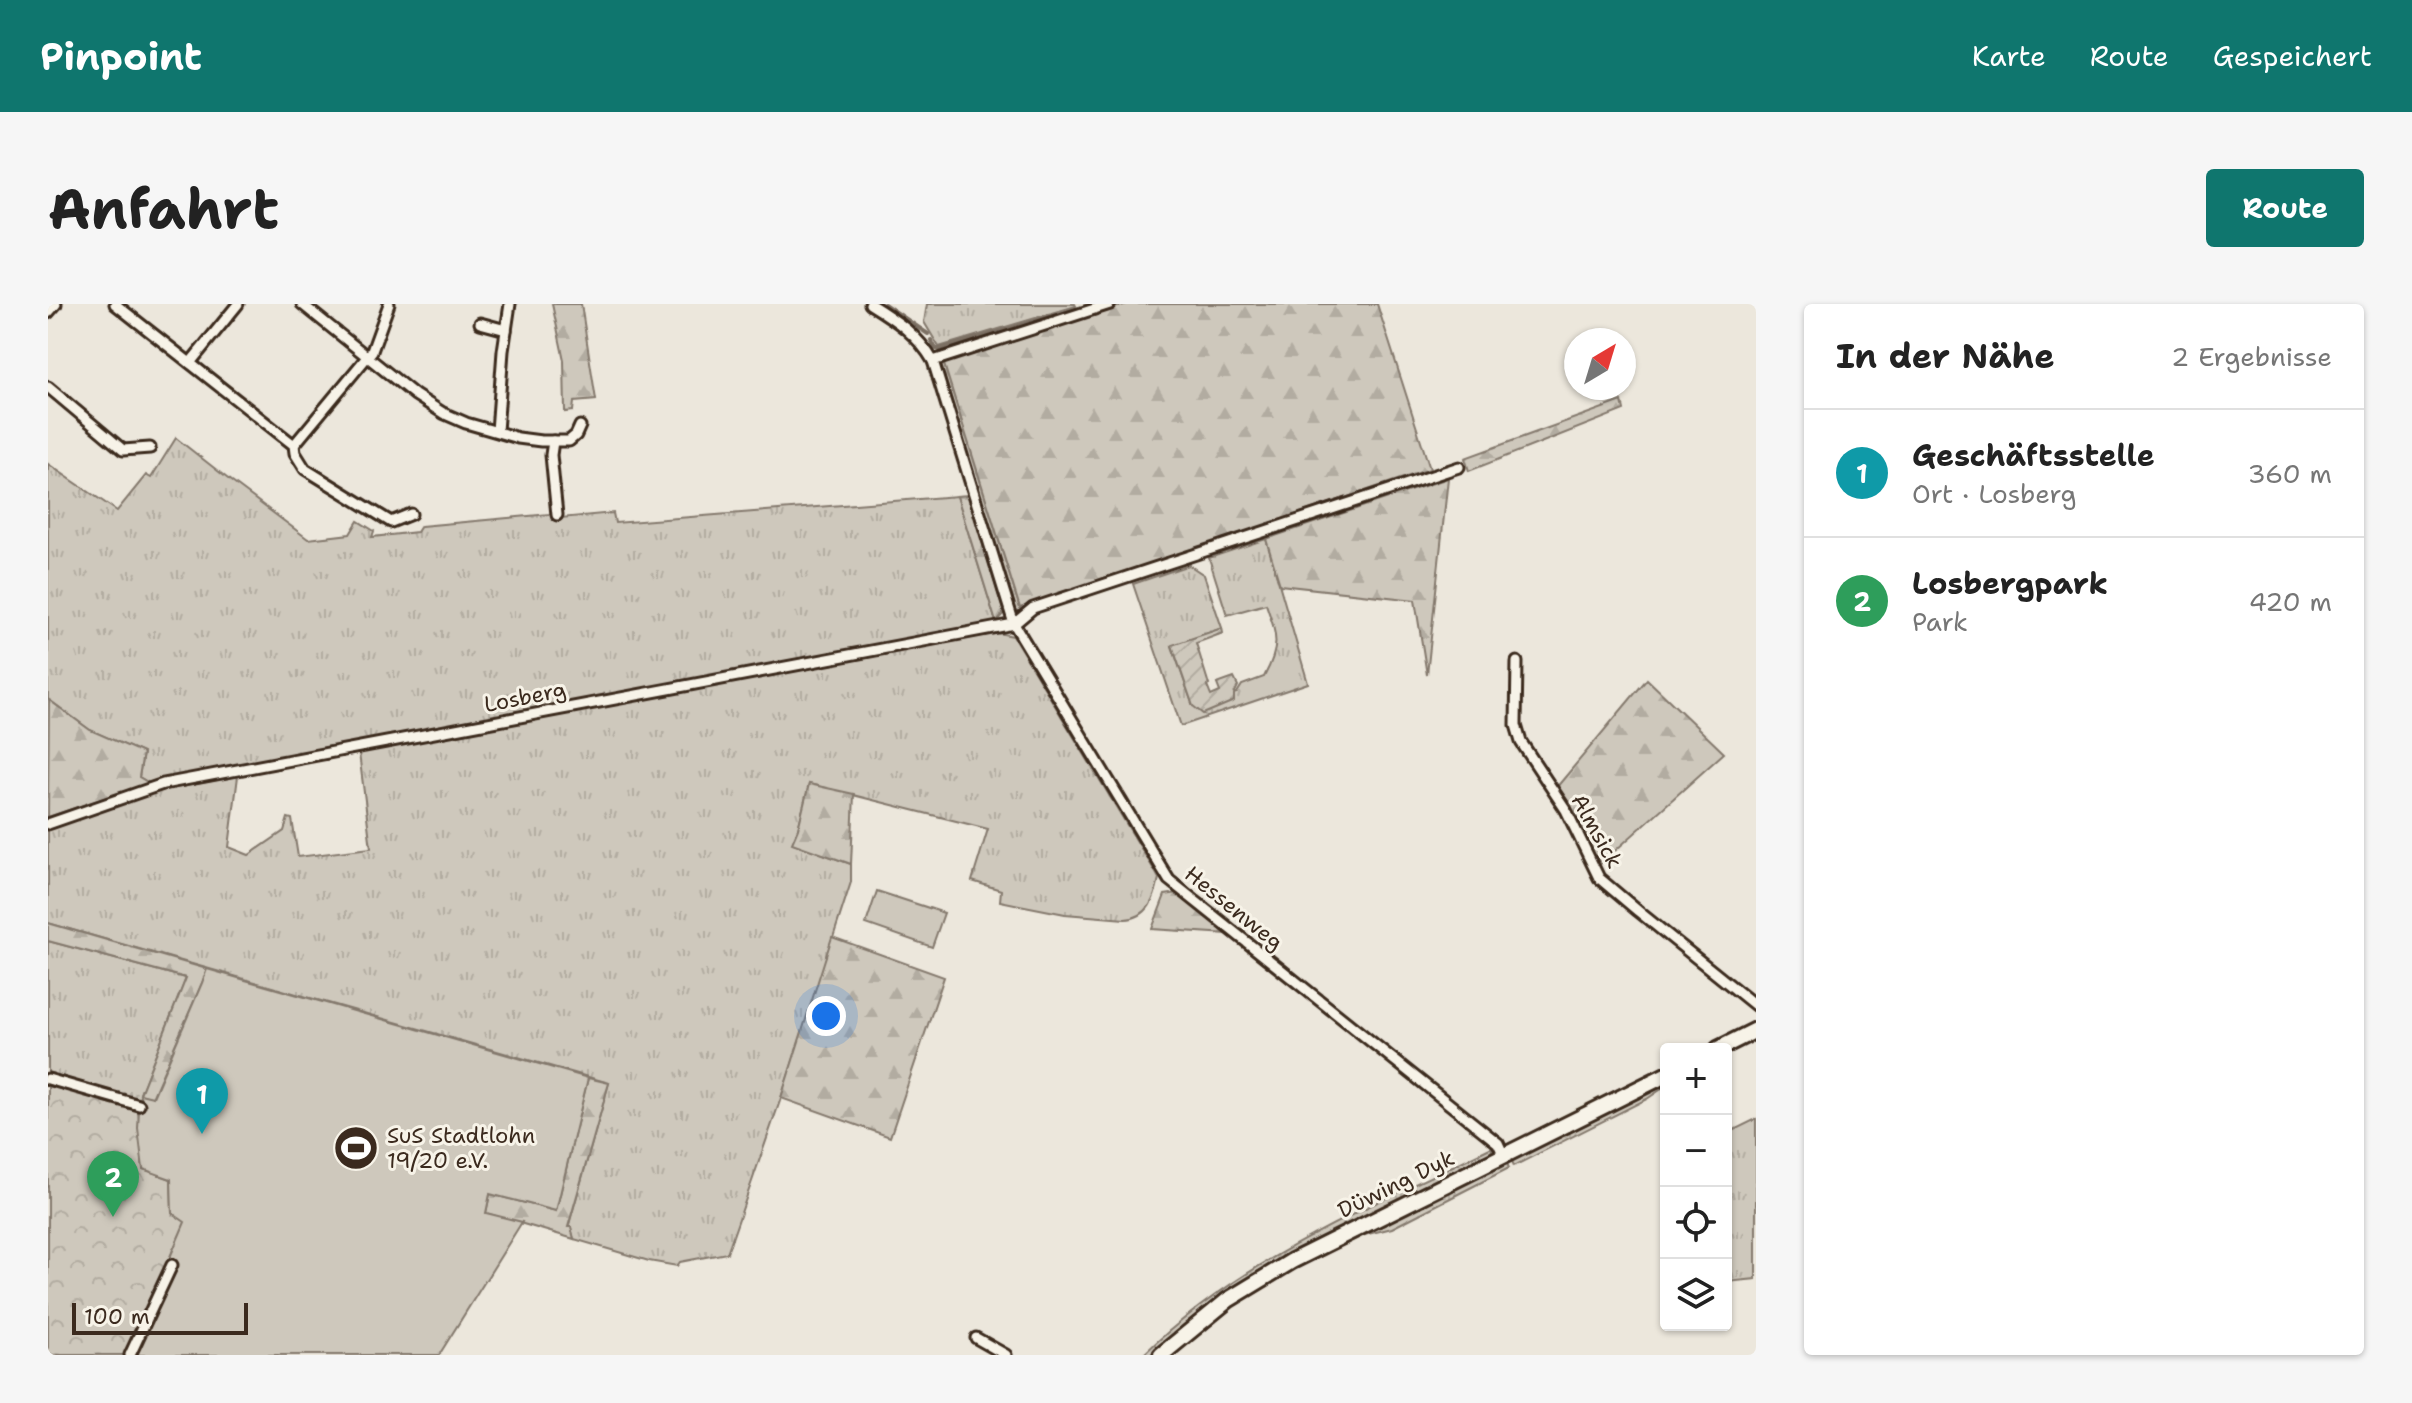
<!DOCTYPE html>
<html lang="de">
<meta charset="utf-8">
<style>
:root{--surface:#fff;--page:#f6f6f6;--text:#222;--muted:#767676;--line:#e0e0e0;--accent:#0f766e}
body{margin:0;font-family:"Shantell Sans",sans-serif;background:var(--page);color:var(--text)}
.controls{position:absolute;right:24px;bottom:24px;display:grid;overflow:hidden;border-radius:8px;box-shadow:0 2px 6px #0004}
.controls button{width:72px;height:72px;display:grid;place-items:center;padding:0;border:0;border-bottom:2px solid var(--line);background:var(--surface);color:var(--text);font:40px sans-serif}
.compass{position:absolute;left:1516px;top:24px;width:72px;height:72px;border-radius:50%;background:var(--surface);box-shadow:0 2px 6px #0004;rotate:38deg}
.scale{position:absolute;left:24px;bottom:20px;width:176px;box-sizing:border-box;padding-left:8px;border:4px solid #3b2a1e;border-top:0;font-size:22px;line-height:28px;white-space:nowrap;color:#3b2a1e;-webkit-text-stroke:6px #f7f3e8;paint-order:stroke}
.you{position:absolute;left:778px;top:712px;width:28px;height:28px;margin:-20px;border:6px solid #fff;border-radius:50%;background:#1a73e8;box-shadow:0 0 0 12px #1a73e833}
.badge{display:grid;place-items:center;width:52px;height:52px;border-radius:50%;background:var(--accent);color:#fff;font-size:26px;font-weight:700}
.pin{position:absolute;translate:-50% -66px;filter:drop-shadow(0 2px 4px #0008)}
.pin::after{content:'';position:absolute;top:42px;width:28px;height:24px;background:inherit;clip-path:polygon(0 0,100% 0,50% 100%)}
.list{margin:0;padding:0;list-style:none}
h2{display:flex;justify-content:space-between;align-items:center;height:104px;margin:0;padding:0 32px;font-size:34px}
h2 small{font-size:26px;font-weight:400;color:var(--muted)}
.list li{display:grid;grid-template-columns:52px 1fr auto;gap:24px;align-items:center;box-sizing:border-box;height:128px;padding:0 32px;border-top:2px solid var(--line)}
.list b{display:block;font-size:30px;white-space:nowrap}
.list p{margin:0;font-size:26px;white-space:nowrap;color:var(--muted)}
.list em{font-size:26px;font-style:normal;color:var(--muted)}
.icon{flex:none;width:44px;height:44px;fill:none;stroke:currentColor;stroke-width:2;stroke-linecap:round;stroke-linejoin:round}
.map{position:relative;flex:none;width:1708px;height:1051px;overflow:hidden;border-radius:8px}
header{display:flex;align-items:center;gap:48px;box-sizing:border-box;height:112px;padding:0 40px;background:var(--accent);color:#fff}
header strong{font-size:38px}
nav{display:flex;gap:44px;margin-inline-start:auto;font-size:28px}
.intro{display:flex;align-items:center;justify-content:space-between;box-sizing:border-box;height:192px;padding:0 48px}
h1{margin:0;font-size:56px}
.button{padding:20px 36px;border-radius:8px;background:var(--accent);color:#fff;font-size:28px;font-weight:700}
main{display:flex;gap:48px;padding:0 48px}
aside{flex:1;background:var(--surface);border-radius:8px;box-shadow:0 2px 6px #0004}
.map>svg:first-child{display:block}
</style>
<header>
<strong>Pinpoint</strong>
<nav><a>Karte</a><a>Route</a><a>Gespeichert</a></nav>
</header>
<div class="intro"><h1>Anfahrt</h1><a class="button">Route</a></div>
<main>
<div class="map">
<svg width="1708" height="1051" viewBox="0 0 1708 1051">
<defs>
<pattern id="grass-tufts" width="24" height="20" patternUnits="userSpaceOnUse" patternTransform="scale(2)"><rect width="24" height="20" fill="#cec8bc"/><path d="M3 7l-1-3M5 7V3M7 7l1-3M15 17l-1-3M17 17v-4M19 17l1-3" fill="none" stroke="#b2aca1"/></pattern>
<pattern id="forest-firs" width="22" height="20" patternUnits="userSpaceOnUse" patternTransform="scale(2)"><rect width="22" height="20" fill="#cec8bc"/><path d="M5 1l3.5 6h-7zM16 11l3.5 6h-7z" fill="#b2aca1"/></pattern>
<pattern id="park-crowns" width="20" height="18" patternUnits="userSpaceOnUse" patternTransform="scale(2)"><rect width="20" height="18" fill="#cec8bc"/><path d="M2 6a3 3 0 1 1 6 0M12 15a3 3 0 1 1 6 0" fill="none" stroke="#b2aca1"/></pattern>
<pattern id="garden-furrows" width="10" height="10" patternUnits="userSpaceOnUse" patternTransform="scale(2)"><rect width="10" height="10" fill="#cec8bc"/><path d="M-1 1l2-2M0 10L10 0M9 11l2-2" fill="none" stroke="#b2aca1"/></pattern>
</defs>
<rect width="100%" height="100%" fill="#ece7dc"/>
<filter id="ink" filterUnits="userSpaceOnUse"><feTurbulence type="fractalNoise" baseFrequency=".0125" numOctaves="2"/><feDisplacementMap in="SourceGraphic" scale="16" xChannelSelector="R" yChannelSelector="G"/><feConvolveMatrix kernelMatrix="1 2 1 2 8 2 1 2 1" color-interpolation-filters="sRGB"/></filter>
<g filter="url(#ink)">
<g fill="url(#grass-tufts)" stroke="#84796d" stroke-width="2">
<path d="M879,0H1027L1028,2L891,43L876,18Z"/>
<path d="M895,57L973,308L968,306L893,64Z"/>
<path d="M128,134L184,178L260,235L302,230L310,217L326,227L324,233L369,228L373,222L502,210L505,209L510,186L513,214L565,209L567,219L909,192L948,318L101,479L91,473L95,449L42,426L0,395V160L69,207L98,171L103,174Z"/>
<path d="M1218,235L1260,379L1133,422L1085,280L1141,261L1156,271L1174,324L1124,342L1145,402L1189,389L1194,381L1216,373C1233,342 1229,332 1218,300L1179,311L1161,254Z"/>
<path d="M950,329L965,332L1111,574C1107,594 1101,614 1077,615L1017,610L952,597L953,586L924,577L940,525L761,480L750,525L745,539L803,560V578L733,794L679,949L632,958L629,962L601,957L526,935L523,924H520L561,779L0,619V525L111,487L190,472L181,543L201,551L236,527L240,514L244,515L250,553L323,544L311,449Z"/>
<path d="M0,637L138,674L92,790V799L0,772Z"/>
<path d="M1618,777V782L1599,795L1466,862L1463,855Z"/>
<path d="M1708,815V975L1679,978L1678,820L1682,828Z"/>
<path d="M1444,843L1443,851L1281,933L1123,1035L1106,1051H1095C1193,955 1322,903 1444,843Z"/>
<path d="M1458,857L1461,864L1344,924L1300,935Z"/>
</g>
<g fill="url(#forest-firs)" stroke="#84796d" stroke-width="2">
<path d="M504,0H533L548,96L526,98L525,107L517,108L516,56Z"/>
<path d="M1079,0H1329L1382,165L972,304L895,57Z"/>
<path d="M1574,97L1576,106L1421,167L1417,154Z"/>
<path d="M1400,174L1379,371L1367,296L1232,281L1218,235Z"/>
<path d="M920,191L956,309L948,318L909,192Z"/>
<path d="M1599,375L1676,449L1548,564L1508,484Z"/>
<path d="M1,396L42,426L95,449L91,473L101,479L0,513Z"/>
<path d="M761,480L806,490L803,560L744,539L750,525Z"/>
<path d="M1130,589L1181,630L1104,625L1117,591Z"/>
<path d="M0,619L159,665L154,679L104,794L92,790L138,674L0,637Z"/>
<path d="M784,633L896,673L842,833L733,794Z"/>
<path d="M540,774L561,779L520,923H523L526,935L438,909L442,890L508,907Z"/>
</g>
<path fill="url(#park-crowns)" stroke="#84796d" stroke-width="2" d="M0,778L86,803L90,806L95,865L123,875L124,909L138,918L77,1051H0Z"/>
<path fill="url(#garden-furrows)" stroke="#84796d" stroke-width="2" d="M1174,324L1175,329L1148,339L1161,381L1159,382L1163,392L1172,388L1169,380L1186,374L1190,382L1186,390V397L1155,410L1145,402L1124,341Z"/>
<g fill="#cec8bc" stroke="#84796d" stroke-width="2">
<path d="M829,587L896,609L884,643L818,620Z"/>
<path d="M159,665L540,774L508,907L442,890L438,909L474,918L391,1051H88L128,964L120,958L137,918L124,909L123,875L95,865L90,824L92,790L105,793L154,679Z"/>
</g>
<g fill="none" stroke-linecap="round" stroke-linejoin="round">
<g stroke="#7c7064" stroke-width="4">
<path d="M836,0L880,30"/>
<path d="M883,36L888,45H892L1027,5"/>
</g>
<g stroke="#3b2a1e" stroke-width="15">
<g id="street">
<path d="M67,0L246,141L247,149L257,165L343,218L363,210"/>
<path d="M254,0L367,91L395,109L418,119L470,134L493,137H521L528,131L532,122"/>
<path d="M822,0C848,16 870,31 885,57L966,320L1121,576L1450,839L1456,852"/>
<path d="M0,9L8,0"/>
<path d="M432,19L458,26"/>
<path d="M885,57L1062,0"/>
<path d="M142,59L190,0"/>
<path d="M0,83L75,146L102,144"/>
<path d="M449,127L455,47L462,0"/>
<path d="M505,137L503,151L509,211"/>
<path d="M246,141L324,47L341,0"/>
<path d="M1469,358L1468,421L1473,438L1518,506L1551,574L1590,607L1708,702"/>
<path d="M0,520L115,480L966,320L985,304L1411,163"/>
<path d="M0,775L91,801"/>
<path d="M928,1034L958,1051"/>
<path d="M82,1051L124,961"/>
</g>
</g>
<g stroke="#3b2a1e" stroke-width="20">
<g id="secondary">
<path d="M1670,745L1708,726"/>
<path d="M1113,1051L1180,996L1244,957L1618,771"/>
</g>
</g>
<use href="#street" stroke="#f7f3e8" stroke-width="9"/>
<use href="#secondary" stroke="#f7f3e8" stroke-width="14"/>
</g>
</g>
<defs>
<g id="stadium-disc" transform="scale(2.3)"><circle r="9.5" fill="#3b2a1e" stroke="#f7f3e8"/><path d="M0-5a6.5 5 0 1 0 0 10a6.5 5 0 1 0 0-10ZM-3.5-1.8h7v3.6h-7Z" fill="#fff"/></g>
</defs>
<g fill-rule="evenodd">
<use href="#stadium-disc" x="308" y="844"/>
</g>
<g text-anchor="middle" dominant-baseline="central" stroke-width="6" stroke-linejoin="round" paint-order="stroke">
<g font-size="22" fill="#3b2a1e" stroke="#f7f3e8">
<text transform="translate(477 393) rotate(-11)">Losberg</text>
<text transform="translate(1549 527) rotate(61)">Almsick</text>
<text transform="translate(1186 604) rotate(39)">Hessenweg</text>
<text transform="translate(1348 880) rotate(-26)">Düwing Dyk</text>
</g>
<g font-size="22" fill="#3b2a1e" stroke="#f7f3e8" text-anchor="start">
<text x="339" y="831">SuS Stadtlohn<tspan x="339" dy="25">19/20 e.V.</tspan></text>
</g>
</g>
</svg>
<div class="controls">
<button>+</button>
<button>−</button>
<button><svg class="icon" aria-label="locate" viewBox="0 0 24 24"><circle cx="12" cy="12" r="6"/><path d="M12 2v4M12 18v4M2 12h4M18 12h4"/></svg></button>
<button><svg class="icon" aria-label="layers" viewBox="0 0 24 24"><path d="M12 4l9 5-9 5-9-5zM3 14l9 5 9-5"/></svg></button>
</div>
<svg class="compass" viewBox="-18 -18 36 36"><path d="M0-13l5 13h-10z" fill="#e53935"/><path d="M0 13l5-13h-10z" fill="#767676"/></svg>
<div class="scale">100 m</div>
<div class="you"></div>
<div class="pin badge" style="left:154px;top:830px;background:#0f9aa8">1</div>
<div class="pin badge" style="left:65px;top:913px;background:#2e9e5b">2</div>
</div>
<aside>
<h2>In der Nähe<small>2 Ergebnisse</small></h2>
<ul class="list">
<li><span class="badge" style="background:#0f9aa8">1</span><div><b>Geschäftsstelle</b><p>Ort · Losberg</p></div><em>360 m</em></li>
<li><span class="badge" style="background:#2e9e5b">2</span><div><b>Losbergpark</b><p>Park</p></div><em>420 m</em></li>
</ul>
</aside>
</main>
